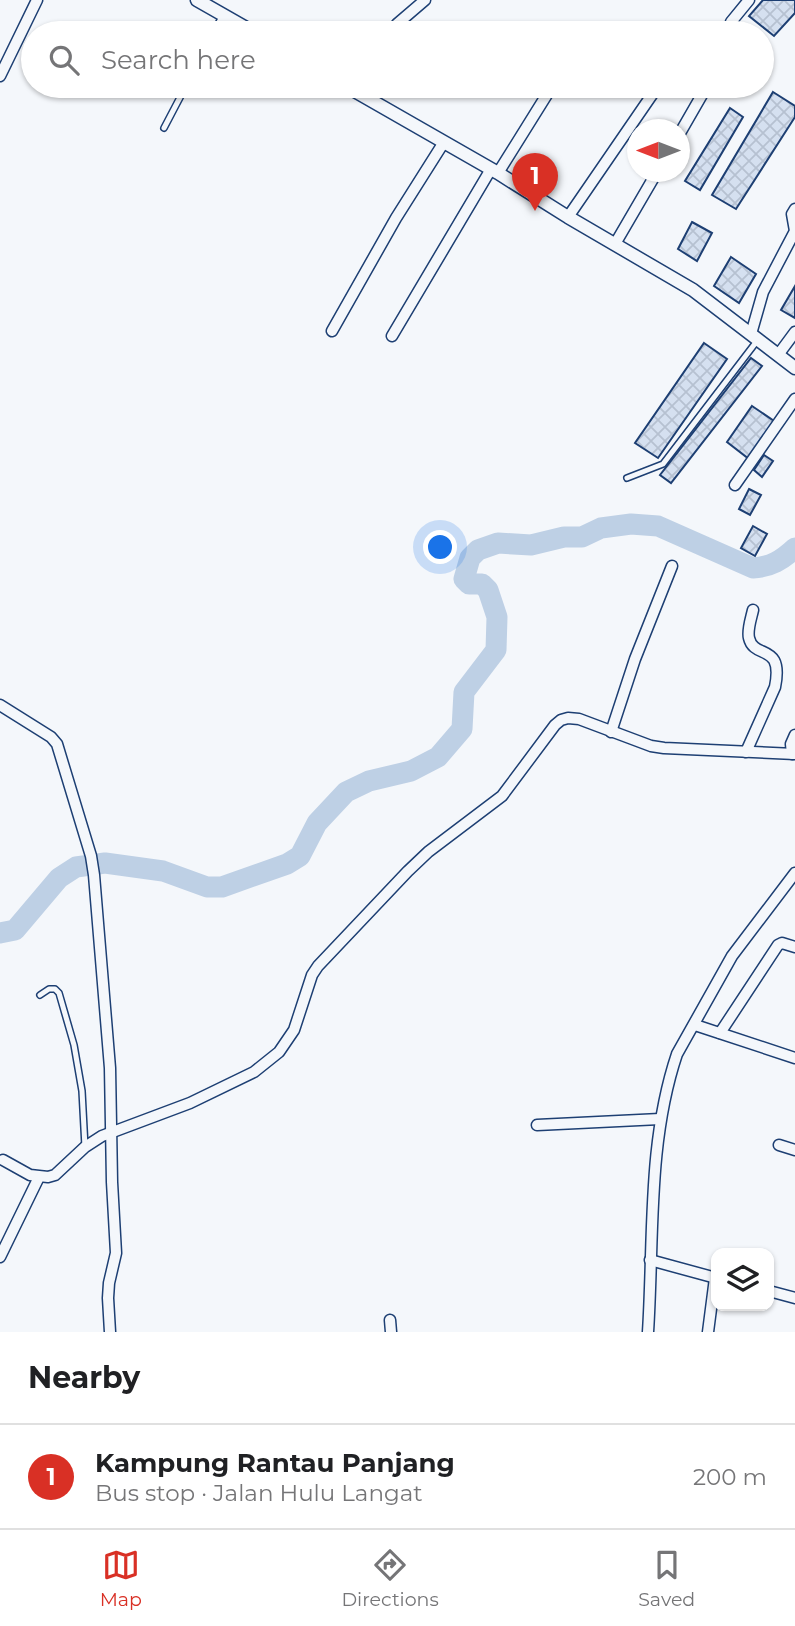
<!DOCTYPE html>
<meta charset="utf-8">
<style>
:root{--surface:#fff;--page:#f6f6f6;--text:#202124;--muted:#757577;--line:#e0e0e0;--accent:#d93025}
body{margin:0;font-family:Montserrat,sans-serif;background:var(--page);color:var(--text)}
.controls{position:absolute;right:21px;bottom:21px;display:grid;overflow:hidden;border-radius:14px;box-shadow:0 2px 5px #0004}
.controls button{width:63px;height:63px;display:grid;place-items:center;padding:0;border:0;border-bottom:2px solid var(--line);background:var(--surface);color:var(--text);font:35px sans-serif}
.compass{position:absolute;left:627px;top:119px;width:63px;height:63px;border-radius:50%;background:var(--surface);box-shadow:0 2px 5px #0004;rotate:270deg}
.you{position:absolute;left:441px;top:548px;width:24px;height:24px;margin:-18px;border:5px solid #fff;border-radius:50%;background:#1a73e8;box-shadow:0 0 0 10px #1a73e833}
.badge{display:grid;place-items:center;width:46px;height:46px;border-radius:50%;background:var(--accent);color:#fff;font-size:23px;font-weight:700}
.pin{position:absolute;translate:-50% -58px;filter:drop-shadow(0 2px 4px #0008)}
.pin::after{content:'';position:absolute;top:37px;width:24px;height:21px;background:inherit;clip-path:polygon(0 0,100% 0,50% 100%)}
.list{margin:0;padding:0;list-style:none}
h2{display:flex;justify-content:space-between;align-items:center;height:91px;margin:0;padding:0 28px;font-size:30px}
h2 small{font-size:23px;font-weight:400;color:var(--muted)}
.list li{display:grid;grid-template-columns:46px 1fr auto;gap:21px;align-items:center;box-sizing:border-box;height:105px;padding:0 28px;border-top:2px solid var(--line)}
.list b{display:block;font-size:26px;white-space:nowrap}
.list p{margin:0;font-size:23px;white-space:nowrap;color:var(--muted)}
.list em{font-size:23px;font-style:normal;color:var(--muted)}
.icon{flex:none;width:38px;height:38px;fill:none;stroke:currentColor;stroke-width:2;stroke-linecap:round;stroke-linejoin:round}
.map{position:relative;flex:none;width:795px;height:1332px;overflow:hidden}
.search{position:absolute;background:var(--surface);box-shadow:0 2px 5px #0004;left:21px;right:21px;top:21px;height:77px;display:flex;align-items:center;gap:18px;box-sizing:border-box;padding:0 24px;border-radius:38px;color:var(--muted);font-size:26px}
.sheet{height:196px;background:var(--surface)}
nav{display:flex;justify-content:space-around;align-items:center;box-sizing:border-box;height:98px;border-top:2px solid var(--line);background:var(--surface);font-size:19px;color:var(--muted)}
nav a{display:grid;justify-items:center;gap:4px}
nav .on{color:var(--accent)}
.map>svg:first-child{display:block}
</style>
<div class="map">
<svg width="795" height="1332" viewBox="0 0 795 1332">
<defs>
<pattern id="building-cross-hatch" width="8" height="8" patternUnits="userSpaceOnUse" patternTransform="scale(1.75)"><rect width="8" height="8" fill="#d5e0f0"/><path d="M0 0l8 8M0 8l8-8" fill="none" stroke="#b6c1d1"/></pattern>
</defs>
<rect width="100%" height="100%" fill="#f4f7fb"/>
<g fill="none" stroke-linecap="round" stroke-linejoin="round">
<path stroke="#bed0e5" stroke-width="21" d="M0,933L15,930L59,878L76,867L105,863L163,871L207,887H222L287,864L300,856L317,823L346,792L369,781L411,771L438,757L462,729L464,692L496,650L497,617L488,590L482,584H469L464,579L470,558L478,550L498,543L531,545L564,537H582L601,528L631,524L658,526L753,568C771,567 782,560 795,548"/>
</g>
<g fill="url(#building-cross-hatch)" stroke="#1d3f73" stroke-width="2">
<path d="M763,0H795V13L774,36L749,16Z"/>
<path d="M773,92L795,106V117L736,209L712,195Z"/>
<path d="M730,108L743,117L700,190L685,181Z"/>
<path d="M692,222L712,233L697,261L678,249Z"/>
<path d="M731,257L756,274L739,303L714,286Z"/>
<path d="M795,286V318L781,310Z"/>
<path d="M704,343L727,359L658,458L635,443Z"/>
<path d="M751,358L762,366L671,483L660,475Z"/>
<path d="M752,406L777,423L749,459L727,442Z"/>
<path d="M764,455L773,461L762,477L754,470Z"/>
<path d="M749,489L761,495L750,515L739,509Z"/>
<path d="M753,526L767,534L755,556L741,548Z"/>
</g>
<g fill="none" stroke-linecap="round" stroke-linejoin="round">
<g stroke="#1d3f73" stroke-width="8">
<g id="service">
<path d="M213,33L223,15"/>
<path d="M164,128L186,86"/>
<path d="M627,478L663,464L757,341"/>
<path d="M40,995L49,989H55L59,993L74,1045L82,1091L85,1147"/>
</g>
</g>
<g stroke="#1d3f73" stroke-width="13">
<g id="minor">
<path d="M731,22L749,0"/>
<path d="M389,33L397,24L425,0"/>
<path d="M0,76L37,0"/>
<path d="M680,133L703,93"/>
<path d="M498,173L551,88"/>
<path d="M568,217L658,86"/>
<path d="M615,244L657,172"/>
<path d="M332,331L396,218L444,142"/>
<path d="M751,334L763,292L795,231L792,214L795,209"/>
<path d="M392,336L491,169"/>
<path d="M778,355L795,332"/>
<path d="M735,485L795,399"/>
<path d="M0,705L51,737L57,744L91,856L94,875L110,1068L112,1182L116,1253L109,1283L108,1298L110,1332"/>
<path d="M611,732L635,659L672,566"/>
<path d="M746,752L775,687C784,642 754,660 749,638C747,630 751,619 753,610"/>
<path d="M792,754L791,744L795,735"/>
<path d="M695,1025L795,1058"/>
<path d="M720,1033L778,945L782,943L795,947"/>
<path d="M537,1125L660,1119"/>
<path d="M779,1145L795,1150"/>
<path d="M3,1160L30,1175L48,1177L55,1175L85,1147L102,1136L190,1103L254,1072L279,1052L294,1030L312,975L318,966L408,871L428,852L502,796L555,725L561,720L568,718L579,719L651,746L664,748L795,754"/>
<path d="M0,1257L39,1177"/>
<path d="M650,1260L716,1278"/>
<path d="M769,1291L795,1298"/>
<path d="M390,1320L391,1332"/>
<path d="M648,1332C654,1239 647,1143 677,1054L732,956L795,873"/>
<path d="M708,1332L715,1278"/>
</g>
</g>
<g stroke="#1d3f73" stroke-width="15">
<g id="tertiary">
<path d="M197,0L255,33"/>
<path d="M346,86L498,173L568,217L693,290L795,368"/>
</g>
</g>
<use href="#service" stroke="#f4f7fb" stroke-width="5"/>
<use href="#minor" stroke="#f4f7fb" stroke-width="10"/>
<use href="#tertiary" stroke="#f4f7fb" stroke-width="12"/>
</g>
</svg>
<div class="controls">
<button><svg class="icon" aria-label="layers" viewBox="0 0 24 24"><path d="M12 4l9 5-9 5-9-5zM3 14l9 5 9-5"/></svg></button>
</div>
<svg class="compass" viewBox="-18 -18 36 36"><path d="M0-13l5 13h-10z" fill="#e53935"/><path d="M0 13l5-13h-10z" fill="#757577"/></svg>
<div class="you"></div>
<div class="pin badge" style="left:535px;top:211px">1</div>
<div class="search"><svg class="icon" aria-label="search" viewBox="0 0 24 24"><circle cx="10" cy="10" r="6"/><path d="M15 15l6 6"/></svg>Search here</div>
</div>
<section class="sheet">
<h2>Nearby<small></small></h2>
<ul class="list">
<li><span class="badge">1</span><div><b>Kampung Rantau Panjang</b><p>Bus stop · Jalan Hulu Langat</p></div><em>200 m</em></li>
</ul>
</section>
<nav>
<a class="on"><svg class="icon" aria-label="map" viewBox="0 0 24 24"><path d="M3 6l6-2 6 2 6-2v14l-6 2-6-2-6 2zM9 4v14M15 6v14"/></svg>Map</a>
<a><svg class="icon" aria-label="directions" viewBox="0 0 24 24"><path d="M12 3l9 9-9 9-9-9zM9 14v-3h6M13 9l2 2-2 2"/></svg>Directions</a>
<a><svg class="icon" aria-label="saved" viewBox="0 0 24 24"><path d="M7 4h10v16l-5-4-5 4z"/></svg>Saved</a>
</nav>
